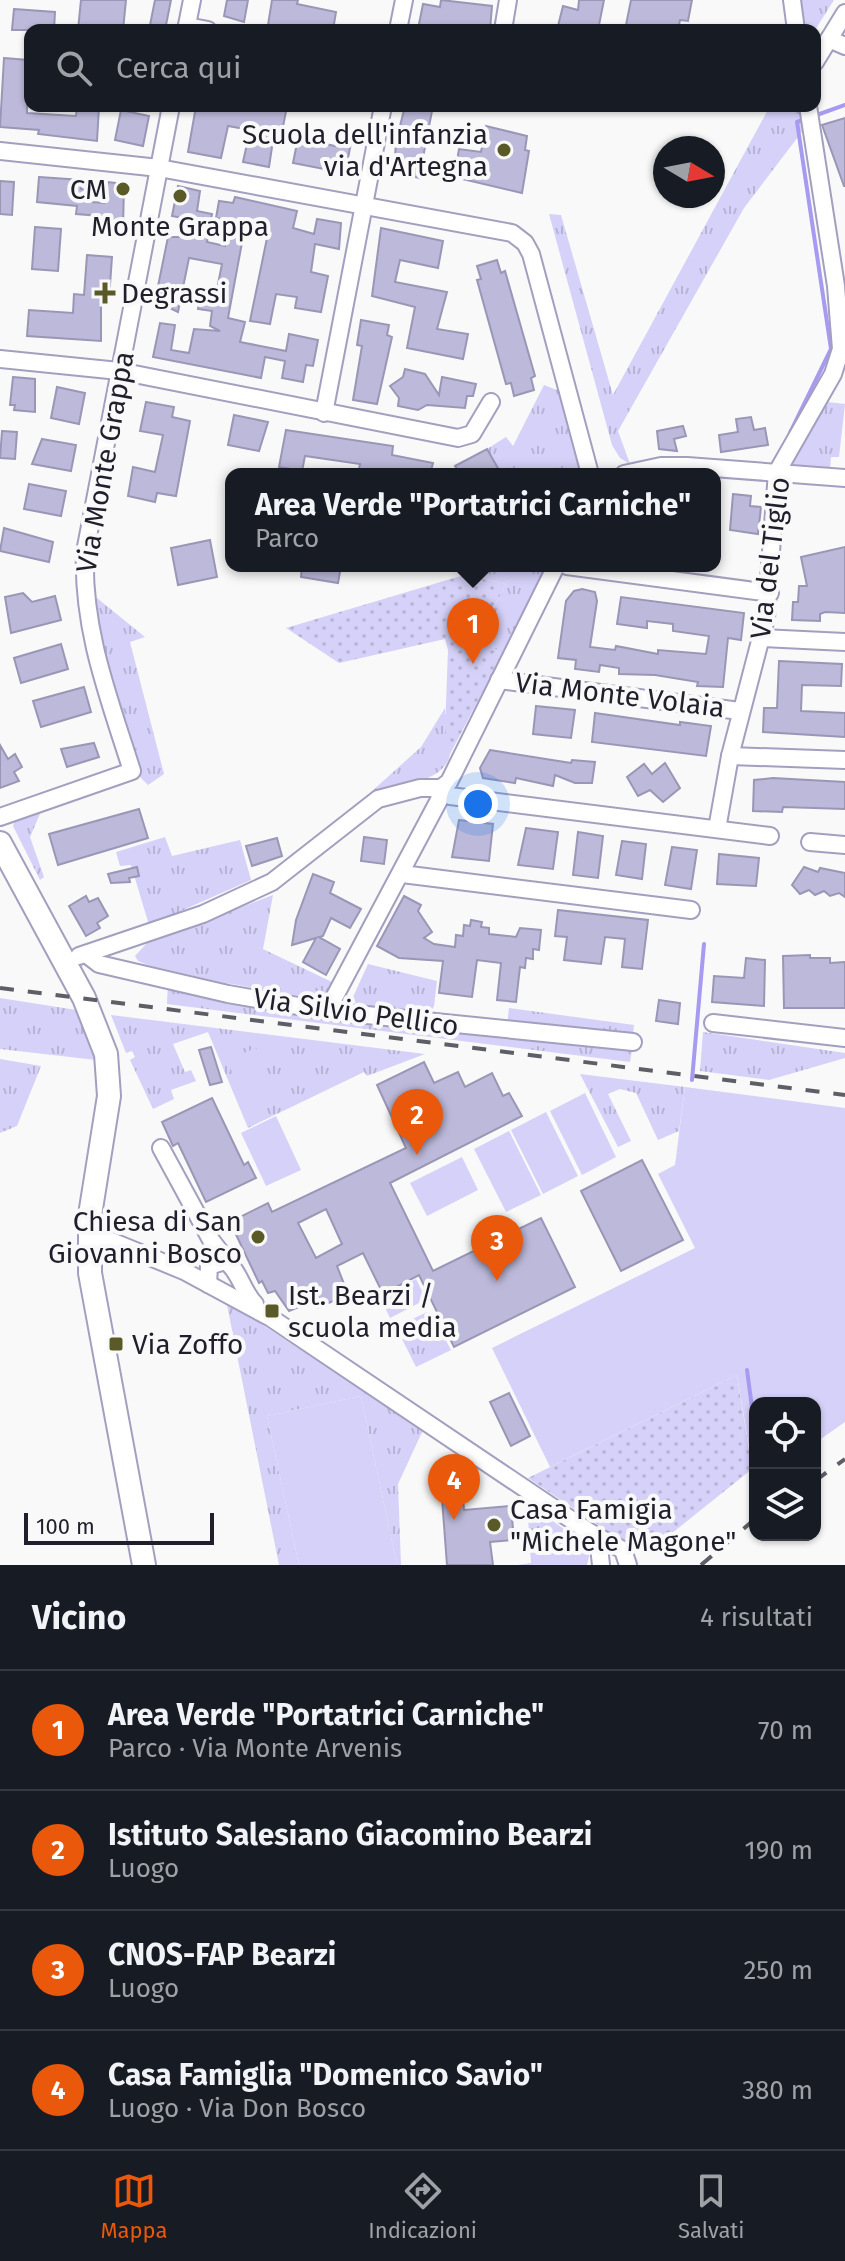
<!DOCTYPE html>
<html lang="it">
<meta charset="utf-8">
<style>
:root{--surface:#171b24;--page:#20242c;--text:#f1f3f6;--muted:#9ea1a6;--line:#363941;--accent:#ea580c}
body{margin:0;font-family:"Fira Sans",sans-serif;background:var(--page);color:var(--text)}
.controls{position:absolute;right:24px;bottom:24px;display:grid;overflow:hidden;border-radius:16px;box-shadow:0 2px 6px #0004}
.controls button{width:72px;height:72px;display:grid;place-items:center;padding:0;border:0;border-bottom:2px solid var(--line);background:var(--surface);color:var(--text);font:40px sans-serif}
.compass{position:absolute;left:653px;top:136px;width:72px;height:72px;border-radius:50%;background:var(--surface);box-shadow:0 2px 6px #0004;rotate:100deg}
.scale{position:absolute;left:24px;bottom:20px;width:190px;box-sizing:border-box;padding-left:8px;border:4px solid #201f2b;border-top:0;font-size:22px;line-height:28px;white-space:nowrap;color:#201f2b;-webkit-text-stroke:6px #f9f9f9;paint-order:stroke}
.you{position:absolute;left:478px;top:804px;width:28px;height:28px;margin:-20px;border:6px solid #fff;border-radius:50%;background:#1a73e8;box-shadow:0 0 0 12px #1a73e833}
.badge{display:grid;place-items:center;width:52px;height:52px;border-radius:50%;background:var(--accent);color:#fff;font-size:26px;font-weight:700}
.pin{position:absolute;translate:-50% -66px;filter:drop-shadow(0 2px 4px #0008)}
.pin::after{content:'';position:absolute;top:42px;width:28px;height:24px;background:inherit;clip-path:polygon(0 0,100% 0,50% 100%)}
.popup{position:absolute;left:225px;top:468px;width:496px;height:104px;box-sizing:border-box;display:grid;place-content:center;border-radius:16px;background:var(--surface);filter:drop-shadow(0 2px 6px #0005);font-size:26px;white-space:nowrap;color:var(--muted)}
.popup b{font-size:30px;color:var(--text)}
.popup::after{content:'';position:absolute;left:50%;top:100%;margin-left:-16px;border:16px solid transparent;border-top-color:var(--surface)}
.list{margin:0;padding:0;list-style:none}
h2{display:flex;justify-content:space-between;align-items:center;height:104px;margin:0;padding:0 32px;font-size:34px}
h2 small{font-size:26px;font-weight:400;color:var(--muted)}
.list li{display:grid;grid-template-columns:52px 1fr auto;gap:24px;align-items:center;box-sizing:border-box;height:120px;padding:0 32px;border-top:2px solid var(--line)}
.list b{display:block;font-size:30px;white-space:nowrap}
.list p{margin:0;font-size:26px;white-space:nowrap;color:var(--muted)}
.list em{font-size:26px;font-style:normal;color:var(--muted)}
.icon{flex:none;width:44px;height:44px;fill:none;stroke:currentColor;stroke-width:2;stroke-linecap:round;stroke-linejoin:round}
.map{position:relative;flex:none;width:845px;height:1565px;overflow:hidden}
.search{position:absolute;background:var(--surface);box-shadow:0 2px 6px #0004;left:24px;right:24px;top:24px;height:88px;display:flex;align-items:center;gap:20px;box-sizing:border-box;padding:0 28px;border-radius:16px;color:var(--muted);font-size:30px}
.sheet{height:584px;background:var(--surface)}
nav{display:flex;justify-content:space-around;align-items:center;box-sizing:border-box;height:112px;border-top:2px solid var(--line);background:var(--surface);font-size:22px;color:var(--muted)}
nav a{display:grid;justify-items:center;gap:4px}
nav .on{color:var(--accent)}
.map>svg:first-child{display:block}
</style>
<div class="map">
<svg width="845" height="1565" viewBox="0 0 845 1565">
<defs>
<pattern id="grass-tufts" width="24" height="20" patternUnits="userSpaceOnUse" patternTransform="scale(2)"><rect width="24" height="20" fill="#d5d1f8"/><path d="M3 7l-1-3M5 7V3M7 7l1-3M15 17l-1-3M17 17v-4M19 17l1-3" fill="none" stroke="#b7b3d5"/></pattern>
<pattern id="park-dots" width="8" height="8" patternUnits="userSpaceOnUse" patternTransform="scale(2)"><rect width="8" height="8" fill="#d5d1f8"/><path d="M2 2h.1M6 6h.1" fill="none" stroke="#b7b3d5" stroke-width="1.8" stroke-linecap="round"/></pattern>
</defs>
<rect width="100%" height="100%" fill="#f9f9f9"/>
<g fill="url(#grass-tufts)">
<path d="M799,0H834L815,30H803Z"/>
<path d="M770,106H801L804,129L744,208L618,431L630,464L620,458L612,445L549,214L561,215L613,395Z"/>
<path d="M544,385L562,392L584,474H493L499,470L487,449L506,437L513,446Z"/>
<path d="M828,402L845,404L839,457H831L830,469L791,465Z"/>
<path d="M462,566H547L501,657L482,630L506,584L464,575Z"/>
<path d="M97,598L145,637L130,642L164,774L148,785L140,777L90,609L92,600Z"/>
<path d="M445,708C445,723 450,738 450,752C449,783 393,786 371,792L421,747Z"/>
<path d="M43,807L30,837L44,877L40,880L13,826L15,819Z"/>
<path d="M165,837L172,856L240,840L251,880L149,925L131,865L120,866L116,852Z"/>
<path d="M273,895L263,949L332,982L322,1000L220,982L148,965L138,961L135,956L147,943Z"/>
<path d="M368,964L437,981L434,1006L429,1015L357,1006L353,997Z"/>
<path d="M168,982L451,1030L632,1050L630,1062L167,1004Z"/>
<path d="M0,998L83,1011L96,1060L0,1049Z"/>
<path d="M509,1008L634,1025L633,1034L507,1026Z"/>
<path d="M111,1015L425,1054L367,1076L364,1072L248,1128L208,1032L173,1044L185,1072L191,1070L196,1081L171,1090L174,1099L153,1109L130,1060L135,1057L132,1051L126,1053Z"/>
<path d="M703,1032L845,1053V1058L769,1080L700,1071Z"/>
<path d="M0,1059L41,1066L17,1126L0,1133Z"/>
<path d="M580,1074L685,1087L679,1131L658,1140L636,1093L620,1089L608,1094L631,1141L618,1147Z"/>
<path d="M416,1279L424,1295L421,1302L390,1318L380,1297Z"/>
<path d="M227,1305L249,1316L423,1430L398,1484L401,1565H397L361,1396L267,1416L299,1565H279Z"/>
<path d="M427,1312L433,1315L451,1350L416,1367L396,1327Z"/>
<path d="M527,1503L591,1548L587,1565H517L531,1563Z"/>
</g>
<g fill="url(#park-dots)">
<path d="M464,575L506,584L482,630L501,657L450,754L445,730L448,650L445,639L339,663L286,628Z"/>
<path d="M737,1375L752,1469L656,1546L639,1552L528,1478Z"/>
</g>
<g fill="#d5d1f8">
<path d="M256,1048L275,1097L247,1108L227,1060Z"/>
<path d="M685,1087L845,1108V1422L815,1443V1403H755V1482L737,1375L550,1467L492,1348L695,1248L658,1174L675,1165Z"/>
<path d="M585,1093L616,1157L582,1175L550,1111Z"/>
<path d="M546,1112L578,1176L543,1194L511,1130Z"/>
<path d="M276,1116L301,1170L266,1186L241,1133Z"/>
<path d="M509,1131L541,1195L506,1212L474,1149Z"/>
<path d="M462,1157L478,1190L427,1216L410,1183Z"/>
<path d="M361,1396L397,1565H299L267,1416Z"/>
</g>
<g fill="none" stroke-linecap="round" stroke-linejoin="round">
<g stroke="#a79af1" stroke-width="4">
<path d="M814,116L845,105"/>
<path d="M790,433L831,349L797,122L803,120"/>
<path d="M692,1080L704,944"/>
<path d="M747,1370L755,1430"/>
</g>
</g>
<g fill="#bcb9da" stroke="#9a96b6" stroke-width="2" fill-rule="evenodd">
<path d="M81,0H126L123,30H78Z"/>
<path d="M155,0H171L165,30H149Z"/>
<path d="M227,0H248L244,22L224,16Z"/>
<path d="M272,0H298L297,4L336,12L333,30L268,25Z"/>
<path d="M441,0L492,6L490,30L455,26L454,30L418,29L423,4L440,7Z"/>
<path d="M579,0H604L598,30H557L563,6L578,10Z"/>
<path d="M631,0H692L688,21L680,20L678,30H625Z"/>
<path d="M14,9L55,12L54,30H12Z"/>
<path d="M4,58L28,60L27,113L76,116L77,106L99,107L97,141L38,134L39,130L0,127Z"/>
<path d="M196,106H287L283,127H275L269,167L243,162L250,130L228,126L221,158L188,152Z"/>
<path d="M405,106H433L419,178L394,171L396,142Z"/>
<path d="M121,110L149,116L143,146L115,140Z"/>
<path d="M845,118V186H844L822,125Z"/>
<path d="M486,126L527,136L525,150L529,151L522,193L454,177L459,149L481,152Z"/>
<path d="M299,133L313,136L312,141L335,146L336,140L351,143L345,173L293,163Z"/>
<path d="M39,177L82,180L81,189L93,190L92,202L104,203L108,182L124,184L123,229L100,227L101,216L76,214L77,206L37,202Z"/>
<path d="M0,181L14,182L12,215L0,214Z"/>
<path d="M178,186L200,191L197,211L212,214L207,242L225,246L230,221L216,218L219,201L233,203L235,197L297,211L293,228L314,234L317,219L341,223L339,249L315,244L311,272L328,276L321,312L295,308L297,297L276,294L270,324L250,321L267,238L264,237L266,225L246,221L228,318L245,322L240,342L286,351L289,334L318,340L313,366L306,365L303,382L282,378L285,361L265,357L261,378L153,357L160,323L175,325L171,350L189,353L194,329L220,331L210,326L212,311L198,309L201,291L216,294L222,264L189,258L178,312L155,301L168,237H184L187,219L172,216Z"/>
<path d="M35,227L61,229L58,271L32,269Z"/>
<path d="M381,228L443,241L438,268L400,260L395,282L447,292L437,329L468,334L463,359L407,348L415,307L372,296Z"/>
<path d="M87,255L112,257L109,299H101V341L27,336L29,310L73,313L74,294L84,295Z"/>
<path d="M497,260L501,273L505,271L535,376L531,378L534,390L514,396L511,383L506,384L477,280L481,279L477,266Z"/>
<path d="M361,320L389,325L387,335L392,337L377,404L353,400L362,346L357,345Z"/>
<path d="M405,369L425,374L439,395L442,377L476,384L473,396H467L465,408L427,405L418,410L398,406L399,398L390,386L403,377Z"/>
<path d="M13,377L35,379V412L14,410L15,405H10Z"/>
<path d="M57,387L85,393L79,424L51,418Z"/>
<path d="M146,402L174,407L172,417L190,421L176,496L157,493L155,502L128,496L133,467L155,472L163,435L140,431Z"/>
<path d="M234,415L268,422L259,451L228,445Z"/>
<path d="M751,417L754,430L765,428L768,445L721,452L719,435L738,432L736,419Z"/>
<path d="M683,426L686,436L674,439L677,451L659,449L657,431Z"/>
<path d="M286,430L393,446L392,455L433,463L430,474H358L360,464L305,456L302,471L279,467Z"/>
<path d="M2,431L17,432L15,459L0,458Z"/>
<path d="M42,439L76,445L71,471L32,464Z"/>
<path d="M487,449L499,470L493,474H460L455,466Z"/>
<path d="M29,484L66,491L61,516L24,509Z"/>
<path d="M733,494L751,496L750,506L761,507L758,534L730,530Z"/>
<path d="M4,528L53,542L49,562L0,551Z"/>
<path d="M210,540L217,577L178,585L171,548Z"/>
<path d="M845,547V613L825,612L820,614V621L792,620L793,602H798L799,586H807L801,557Z"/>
<path d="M302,566H341L338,583L301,577Z"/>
<path d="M582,589L595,592L597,601L590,647L615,650L616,646L658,654V650L706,654L709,636L673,631V624L647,621V628L617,624L621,597L744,613L741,640L728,638L723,687L697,686L698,682L655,675L619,674V668L600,665L599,672L575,669L576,660L558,658L566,601L574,591Z"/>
<path d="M23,593L32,602L55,596L61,620L11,633L5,597Z"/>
<path d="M61,644L68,669L21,683L14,658Z"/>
<path d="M779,661L842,664L841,686L802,685L801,711L845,713V737L763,732L764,708H777Z"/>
<path d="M84,687L91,712L41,727L33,701Z"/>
<path d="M536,706L575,710L571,738L533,734Z"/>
<path d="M595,713L680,725V722L711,726L706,756L592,742Z"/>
<path d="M94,743L99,757L67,767L61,749Z"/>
<path d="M0,745L8,759L15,754L22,767L14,772L19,781L0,788Z"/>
<path d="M490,750L571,763L572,760L595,762L592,783H575L555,775L553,786L516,778L515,783L483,778L480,768Z"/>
<path d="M665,763L680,788L663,802L650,790L638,796L627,777L644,764L652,774Z"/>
<path d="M773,778L845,782V809L783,807L782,812L753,811L754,780Z"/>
<path d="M139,809L148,838L58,865L49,834Z"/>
<path d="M459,820L493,824L489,861L452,857Z"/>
<path d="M526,828L558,832L553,869L518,865Z"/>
<path d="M578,832L603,836L598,878L573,875Z"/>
<path d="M364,837L387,840L384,864L361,861Z"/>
<path d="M277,838L282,856L252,866L246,846Z"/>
<path d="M622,841L646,844L642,879L616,875Z"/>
<path d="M672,847L697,850L691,889L665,885Z"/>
<path d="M719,854L759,858L756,886L717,884Z"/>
<path d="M137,867L139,876L129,878L130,882L111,883L108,874Z"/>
<path d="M804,867L818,872L820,868L845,873V897L839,893L830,896L824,891L815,895L809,890L800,894L792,885Z"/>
<path d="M313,874L334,882L330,893L361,909L350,928L331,918L323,936L319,937L340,949L326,975L303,962L316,938L292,945L296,920Z"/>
<path d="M86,896L89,902L98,898L108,916L97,923L100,928L86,936L69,906Z"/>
<path d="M404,896L421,905L418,911L432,932L424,938L434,944L455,947L456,935L463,936L464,925L470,926L471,920L482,922L481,927L489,928V934L516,937L520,928L541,930L539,950L533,949V959L526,958L525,968L520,967L516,1002L497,1000L501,963L477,960L472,997L439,993L443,961L399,958L377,946Z"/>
<path d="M558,910L648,920L642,969L622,967L625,939L605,937L601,964L564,960L567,937L555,936Z"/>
<path d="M810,955V958H830V963L845,962V1008H784L783,956Z"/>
<path d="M746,958L765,960L764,1006L712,1002L714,976L744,978Z"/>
<path d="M659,1000L680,1003L678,1024L656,1021Z"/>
<path d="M211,1047L222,1082L210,1085L199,1050Z"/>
<path d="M424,1062L434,1083L458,1072L465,1087L492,1073L503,1096L509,1093L522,1116L390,1183L433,1271L541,1218L575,1287L454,1347L419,1275L383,1294L363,1253L337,1266L346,1289L343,1290L345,1296L317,1308L313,1301L289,1311L275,1291L268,1293L262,1281L259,1283L230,1222L268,1203L272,1212L406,1148L377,1085ZM326,1209L342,1244L316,1258L298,1223Z"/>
<path d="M212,1098L244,1165L248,1162L256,1178L206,1202L178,1143L173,1146L162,1122Z"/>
<path d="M642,1160L683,1240L621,1271L581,1191Z"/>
<path d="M509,1393L530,1436L511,1446L490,1402Z"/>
<path d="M462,1484L464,1510L511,1506L514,1540L490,1542L493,1565H447L441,1485Z"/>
</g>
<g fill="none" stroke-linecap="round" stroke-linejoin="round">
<g stroke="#a39fbf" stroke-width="20">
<g id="street">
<path d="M792,0L796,30"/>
<path d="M187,26L208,30"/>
<path d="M186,30L192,0"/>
<path d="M398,30L404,0"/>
<path d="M503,30L508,0"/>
<path d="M829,39L845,46"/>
<path d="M815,62L845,13"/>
<path d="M0,151L159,168L512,233L525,243L531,254L590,474"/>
<path d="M0,359L119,371L458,438L472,434L491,402"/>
<path d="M324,413L383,106"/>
<path d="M624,474L661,466H687L845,478"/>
<path d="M567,566L770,593"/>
<path d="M762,638L845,642"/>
<path d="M499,680L740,711"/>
<path d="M730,756L845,760"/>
<path d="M441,788L450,796L770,836"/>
<path d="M441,788L449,782L556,566"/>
<path d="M0,817L132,771C109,698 82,630 85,552L171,106"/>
<path d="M717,829L730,756L766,618L777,472L833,374L841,349L836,286L808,106"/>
<path d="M810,842L845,845"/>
<path d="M402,874L691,910"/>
<path d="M86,954L99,964L228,994L327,1011L633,1042"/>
<path d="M79,956L203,914L272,882L378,799L420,788H441"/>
<path d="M327,1011L439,800L441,788"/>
<path d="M713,1023L845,1038"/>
<path d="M161,1148L211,1240L228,1262"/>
<path d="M89,1232L184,1271L271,1318L591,1533L623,1550L628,1565"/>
<path d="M208,1284L209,1266L225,1261C239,1269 242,1291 255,1304"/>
<path d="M591,1533L599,1547L601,1565"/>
</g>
</g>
<g stroke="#a39fbf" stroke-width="26">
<path id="secondary" d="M0,843L84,998L106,1054L109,1096L90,1215V1273L144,1565"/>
</g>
<use href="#street" stroke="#fff" stroke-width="16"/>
<use href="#secondary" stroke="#fff" stroke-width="22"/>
<g stroke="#5e5e66" stroke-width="4" stroke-dasharray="14 14" stroke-linecap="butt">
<path d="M0,988L845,1095"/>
<path d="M815,1481L845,1459"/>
<path d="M701,1565L755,1519"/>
</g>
</g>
<g fill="#595a27" stroke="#f9f9f9" stroke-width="3">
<circle cx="504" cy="150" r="8"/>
<circle cx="123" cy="189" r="8"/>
<circle cx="180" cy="196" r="8"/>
<path d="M101 281h8v8h8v8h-8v8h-8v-8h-8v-8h8z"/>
<circle cx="258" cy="1237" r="8"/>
<rect x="264" y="1303" width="16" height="16" rx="4"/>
<rect x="108" y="1336" width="16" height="16" rx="4"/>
<circle cx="494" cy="1525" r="8"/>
</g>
<g text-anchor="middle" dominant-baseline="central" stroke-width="8" stroke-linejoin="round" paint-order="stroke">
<g font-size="28" fill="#201f2b" stroke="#f9f9f9" text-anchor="start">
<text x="488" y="134" text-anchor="end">Scuola dell'infanzia<tspan x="488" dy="32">via d'Artegna</tspan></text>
<text x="107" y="189" text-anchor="end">CM</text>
<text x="180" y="226" text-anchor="middle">Monte Grappa</text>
<text x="121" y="293">Degrassi</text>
<text x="242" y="1221" text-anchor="end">Chiesa di San<tspan x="242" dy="32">Giovanni Bosco</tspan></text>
<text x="288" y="1295">Ist. Bearzi /<tspan x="288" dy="32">scuola media</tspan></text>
<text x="132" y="1344">Via Zoffo</text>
<text x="510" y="1509">Casa Famigia<tspan x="510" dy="32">"Michele Magone"</tspan></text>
</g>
<g font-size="28" fill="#201f2b" stroke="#f9f9f9">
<text transform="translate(105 462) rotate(-80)">Via Monte Grappa</text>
<text transform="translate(770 558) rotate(-83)">Via del Tiglio</text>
<text transform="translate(620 695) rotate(7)">Via Monte Volaia</text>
<text transform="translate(356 1012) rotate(8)">Via Silvio Pellico</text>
</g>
</g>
</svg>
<div class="controls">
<button><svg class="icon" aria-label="locate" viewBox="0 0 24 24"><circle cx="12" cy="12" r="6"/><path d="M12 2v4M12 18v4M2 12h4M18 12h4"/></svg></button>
<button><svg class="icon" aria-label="layers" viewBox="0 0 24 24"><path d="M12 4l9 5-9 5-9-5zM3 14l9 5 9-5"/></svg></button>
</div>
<svg class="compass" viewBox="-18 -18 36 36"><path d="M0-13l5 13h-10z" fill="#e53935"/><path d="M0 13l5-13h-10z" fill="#9ea1a6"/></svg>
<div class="scale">100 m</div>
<div class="you"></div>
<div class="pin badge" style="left:473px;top:664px">1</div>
<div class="popup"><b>Area Verde &quot;Portatrici Carniche&quot;</b>Parco</div>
<div class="pin badge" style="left:417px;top:1155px">2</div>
<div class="pin badge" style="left:497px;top:1281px">3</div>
<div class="pin badge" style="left:454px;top:1520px">4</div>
<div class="search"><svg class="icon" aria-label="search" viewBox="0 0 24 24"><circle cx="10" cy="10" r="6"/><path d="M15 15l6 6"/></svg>Cerca qui</div>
</div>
<section class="sheet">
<h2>Vicino<small>4 risultati</small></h2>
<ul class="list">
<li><span class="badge">1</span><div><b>Area Verde &quot;Portatrici Carniche&quot;</b><p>Parco · Via Monte Arvenis</p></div><em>70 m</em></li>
<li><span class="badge">2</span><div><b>Istituto Salesiano Giacomino Bearzi</b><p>Luogo</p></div><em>190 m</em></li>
<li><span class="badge">3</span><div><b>CNOS-FAP Bearzi</b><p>Luogo</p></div><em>250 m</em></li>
<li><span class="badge">4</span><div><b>Casa Famiglia &quot;Domenico Savio&quot;</b><p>Luogo · Via Don Bosco</p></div><em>380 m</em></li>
</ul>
</section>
<nav>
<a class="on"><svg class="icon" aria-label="map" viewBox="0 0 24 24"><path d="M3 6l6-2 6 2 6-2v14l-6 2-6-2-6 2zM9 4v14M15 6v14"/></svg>Mappa</a>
<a><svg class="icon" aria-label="directions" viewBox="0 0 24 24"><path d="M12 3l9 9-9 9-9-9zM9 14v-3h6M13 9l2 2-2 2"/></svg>Indicazioni</a>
<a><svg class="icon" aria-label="saved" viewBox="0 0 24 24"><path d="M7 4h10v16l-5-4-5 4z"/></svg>Salvati</a>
</nav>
